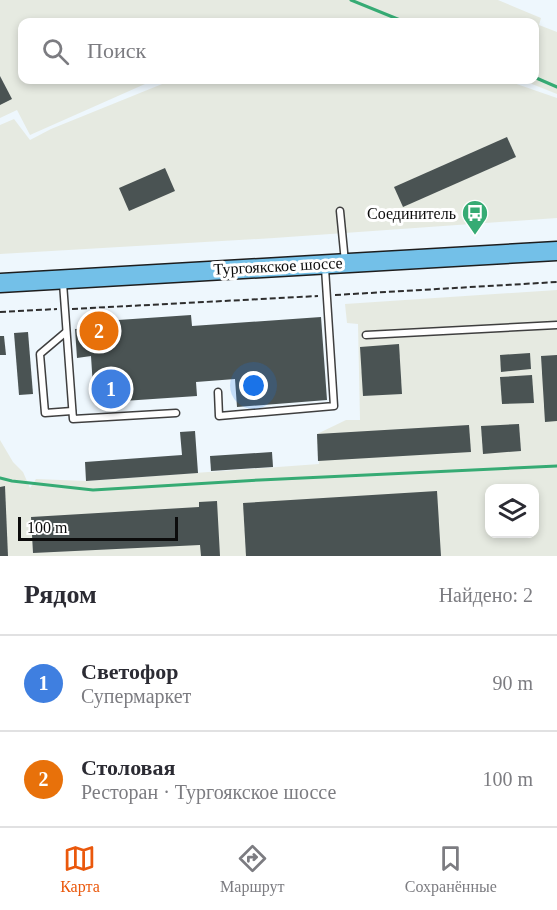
<!DOCTYPE html>
<html lang="ru">
<meta charset="utf-8">
<style>
:root{--surface:#fff;--page:#f2f2f3;--text:#2b2b33;--muted:#7c7c81;--line:#e1e1e2;--accent:#ea580c}
body{margin:0;font-family:Georgia,serif;background:var(--page);color:var(--text)}
.controls{position:absolute;right:18px;bottom:18px;display:grid;overflow:hidden;border-radius:12px;box-shadow:0 3px 9px #0003}
.controls button{width:54px;height:54px;display:grid;place-items:center;padding:0;border:0;border-bottom:2px solid var(--line);background:var(--surface);color:var(--text);font:30px sans-serif}
.scale{position:absolute;left:18px;bottom:15px;width:160px;box-sizing:border-box;padding-left:6px;border:3px solid #0c0c0c;border-top:0;font-size:16px;line-height:21px;white-space:nowrap;color:#0c0c0c;-webkit-text-stroke:4px #fff;paint-order:stroke}
.you{position:absolute;left:254px;top:386px;width:21px;height:21px;margin:-15px;border:4px solid #fff;border-radius:50%;background:#1a73e8;box-shadow:0 0 0 9px #1a73e833}
.badge{display:grid;place-items:center;width:39px;height:39px;border-radius:50%;background:var(--accent);color:#fff;font-size:20px;font-weight:700}
.pin{position:absolute;translate:-50% -50%;border:3px solid #fff;box-shadow:0 2px 6px #0006}
.list{margin:0;padding:0;list-style:none}
h2{display:flex;justify-content:space-between;align-items:center;height:78px;margin:0;padding:0 24px;font-size:26px}
h2 small{font-size:20px;font-weight:400;color:var(--muted)}
.list li{display:grid;grid-template-columns:39px 1fr auto;gap:18px;align-items:center;box-sizing:border-box;height:96px;padding:0 24px;border-top:2px solid var(--line)}
.list b{display:block;font-size:22px;white-space:nowrap}
.list p{margin:0;font-size:20px;white-space:nowrap;color:var(--muted)}
.list em{font-size:20px;font-style:normal;color:var(--muted)}
.icon{flex:none;width:33px;height:33px;fill:none;stroke:currentColor;stroke-width:2;stroke-linecap:round;stroke-linejoin:round}
.map{position:relative;flex:none;width:557px;height:556px;overflow:hidden}
.search{position:absolute;background:var(--surface);box-shadow:0 3px 9px #0003;left:18px;right:18px;top:18px;height:66px;display:flex;align-items:center;gap:15px;box-sizing:border-box;padding:0 21px;border-radius:12px;color:var(--muted);font-size:22px}
.sheet{height:270px;background:var(--surface)}
nav{display:flex;justify-content:space-around;align-items:center;box-sizing:border-box;height:84px;border-top:2px solid var(--line);background:var(--surface);font-size:16px;color:var(--muted)}
nav a{display:grid;justify-items:center;gap:3px}
nav .on{color:var(--accent)}
.map>svg:first-child{display:block}
</style>
<div class="map">
<svg width="557" height="556" viewBox="0 0 557 556">
<rect width="100%" height="100%" fill="#eef7fd"/>
<g fill="#e6eae1" fill-rule="evenodd">
<path d="M0,0H498L541,18L539,25L557,32V94L522,80H534V22H386V21L365,18L316,22H22V80H154L30,135L17,110L0,118Z"/>
<path d="M172,80H505L557,98V218L274,238L0,254V125L14,119L30,140L51,129Z"/>
<path d="M557,290V556H0V440L13,462L23,472L30,488L36,479L86,481L319,464L317,434L346,420H360L358,324L347,323L345,304ZM490,488H534V534H490Z"/>
</g>
<g fill="#4a5353">
<path d="M0,76L12,99L0,105Z"/>
<path d="M507,137L516,157L403,207L394,187Z"/>
<path d="M165,168L175,191L129,211L119,188Z"/>
<path d="M191,315L192,326L321,317L327,400L237,407L235,379L196,382L197,396L94,403L91,356L77,358L75,329L89,328V322Z"/>
<path d="M28,332L33,394L19,395L14,333Z"/>
<path d="M0,336H4L6,355H0Z"/>
<path d="M399,344L402,394L363,396L360,347Z"/>
<path d="M530,353L531,369L501,372L500,355Z"/>
<path d="M557,355V421L545,422L541,356Z"/>
<path d="M532,375L534,403L502,404L500,377Z"/>
<path d="M519,424L521,451L483,454L481,426Z"/>
<path d="M469,425L471,452L318,461L317,434Z"/>
<path d="M195,431L198,473L86,481L85,462L182,455L180,432Z"/>
<path d="M272,452L273,467L211,471L210,456Z"/>
<path d="M5,486L8,556H0V487Z"/>
<path d="M437,491L441,556H246L243,503Z"/>
<path d="M217,501L220,556H201L200,545L33,553L31,517L199,507V502Z"/>
</g>
<g fill="none" stroke-linecap="round" stroke-linejoin="round">
<g stroke="#3f3f3f" stroke-width="9">
<g id="lane">
<path d="M340,211L345,262"/>
<path d="M63,283L73,419L176,413"/>
<path d="M66,332L40,354L45,413L72,411"/>
<path d="M366,335L557,325"/>
<path d="M218,392L219,416L334,406L325,268"/>
</g>
</g>
<g stroke="#1d1d1d" stroke-width="21">
<path id="primary" d="M0,283L557,251"/>
</g>
<g stroke="#2e2e2e" stroke-width="2" stroke-dasharray="6 3" stroke-linecap="butt">
<path d="M335,295L557,282"/>
<path d="M72,309L318,296"/>
<path d="M0,312L57,309"/>
</g>
<use href="#lane" stroke="#fff" stroke-width="6"/>
<use href="#primary" stroke="#73c0e8" stroke-width="18"/>
<g stroke="#36ab74" stroke-width="3">
<path d="M351,0L405,22"/>
<path d="M534,77L557,87"/>
<path d="M0,478L12,481L93,490L260,480L557,466"/>
</g>
</g>
<defs>
<g id="bus-pin" transform="scale(1.35)"><path d="M0 17L-7.5 6A9.5 9.5 0 1 1 7.5 6Z" fill="#36ab74" stroke="#fff"/><path d="M-5-6H5V4H4V6H2V4H-2V6H-4V4H-5ZM-3.5-4V0h7V-4ZM-3.5 1.2v1.5H-2V1.2ZM2 1.2v1.5H3.5V1.2Z" fill="#fff"/></g>
</defs>
<g fill-rule="evenodd">
<use href="#bus-pin" x="475" y="213"/>
</g>
<g text-anchor="middle" dominant-baseline="central" stroke-width="6" stroke-linejoin="round" paint-order="stroke">
<g font-size="16" fill="#0c0c0c" stroke="#fff" text-anchor="end">
<text x="456" y="213">Соединитель</text>
</g>
<g font-size="16" fill="#0c0c0c" stroke="#fff">
<text transform="translate(278 266) rotate(-3)">Тургоякское шоссе</text>
</g>
</g>
</svg>
<div class="controls">
<button><svg class="icon" aria-label="layers" viewBox="0 0 24 24"><path d="M12 4l9 5-9 5-9-5zM3 14l9 5 9-5"/></svg></button>
</div>
<div class="scale">100 m</div>
<div class="you"></div>
<div class="pin badge" style="left:111px;top:389px;background:#3f7fe0">1</div>
<div class="pin badge" style="left:99px;top:331px;background:#e8710a">2</div>
<div class="search"><svg class="icon" aria-label="search" viewBox="0 0 24 24"><circle cx="10" cy="10" r="6"/><path d="M15 15l6 6"/></svg>Поиск</div>
</div>
<section class="sheet">
<h2>Рядом<small>Найдено: 2</small></h2>
<ul class="list">
<li><span class="badge" style="background:#3f7fe0">1</span><div><b>Светофор</b><p>Супермаркет</p></div><em>90 m</em></li>
<li><span class="badge" style="background:#e8710a">2</span><div><b>Столовая</b><p>Ресторан · Тургоякское шоссе</p></div><em>100 m</em></li>
</ul>
</section>
<nav>
<a class="on"><svg class="icon" aria-label="map" viewBox="0 0 24 24"><path d="M3 6l6-2 6 2 6-2v14l-6 2-6-2-6 2zM9 4v14M15 6v14"/></svg>Карта</a>
<a><svg class="icon" aria-label="directions" viewBox="0 0 24 24"><path d="M12 3l9 9-9 9-9-9zM9 14v-3h6M13 9l2 2-2 2"/></svg>Маршрут</a>
<a><svg class="icon" aria-label="saved" viewBox="0 0 24 24"><path d="M7 4h10v16l-5-4-5 4z"/></svg>Сохранённые</a>
</nav>
